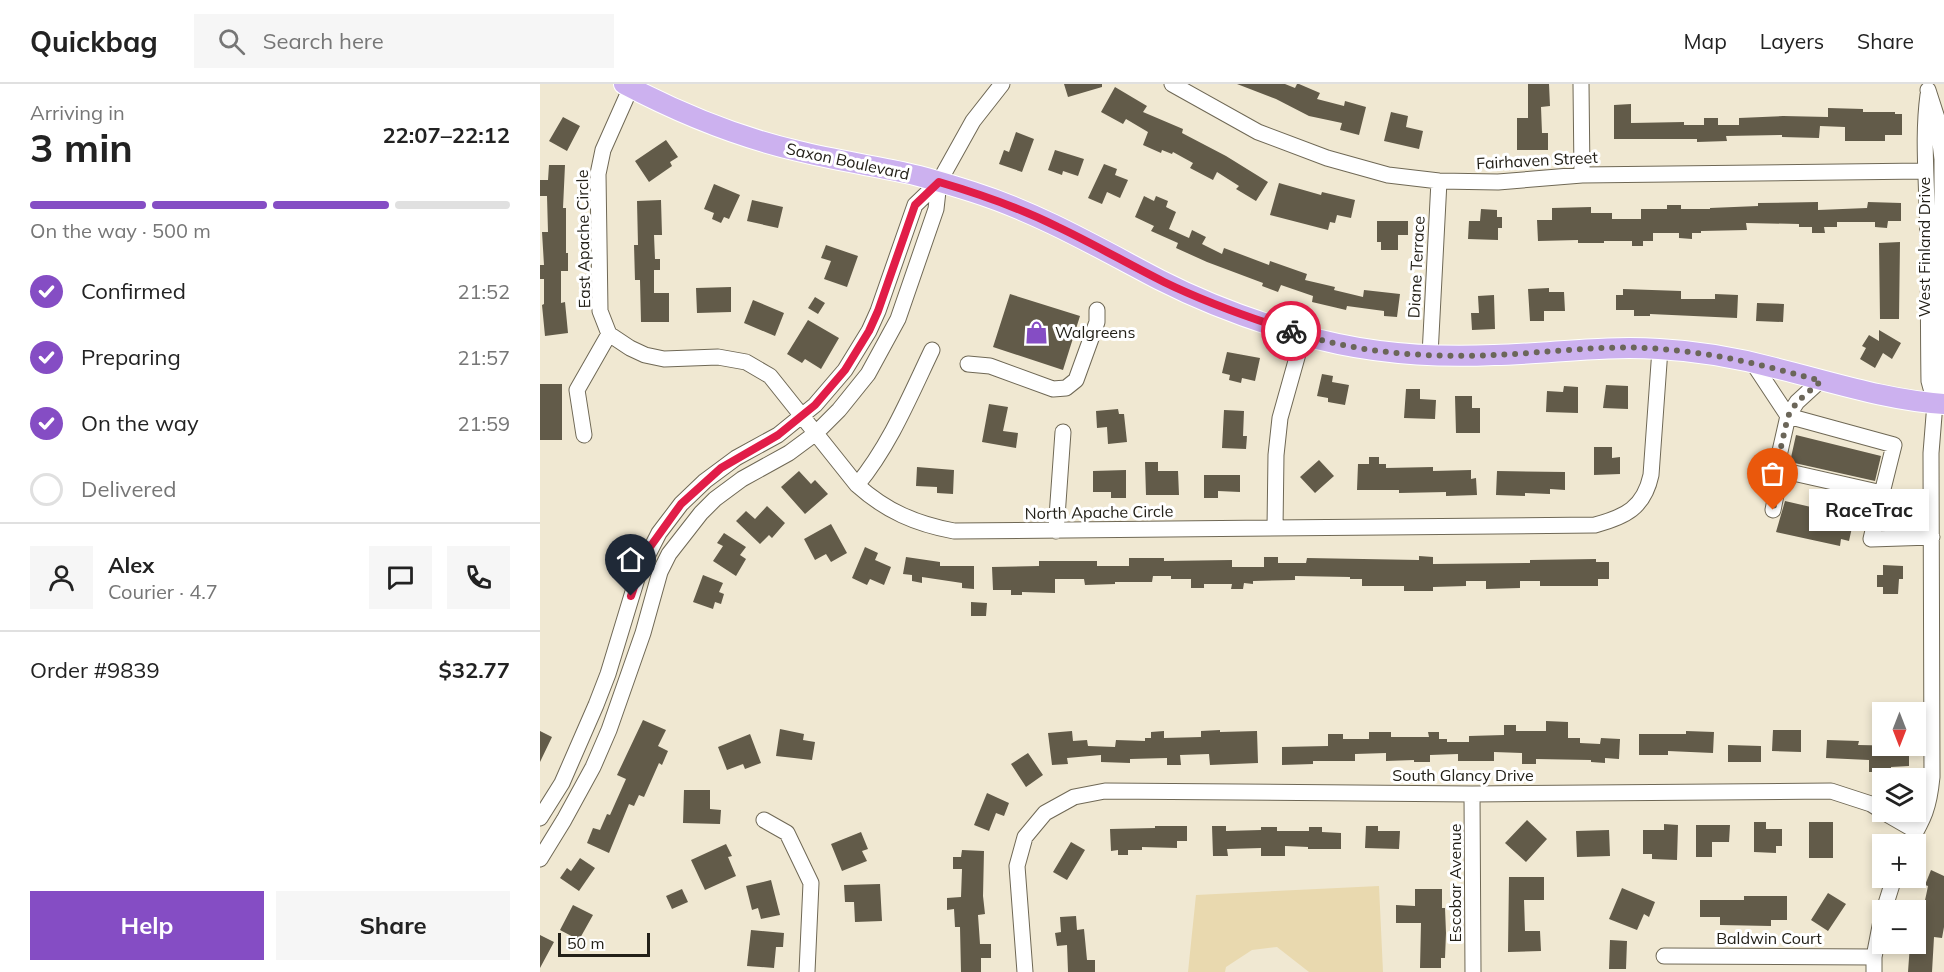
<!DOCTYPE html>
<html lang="en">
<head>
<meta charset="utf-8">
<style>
	body { margin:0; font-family:Mulish,sans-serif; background:#f6f6f6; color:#222; height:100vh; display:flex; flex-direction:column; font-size:22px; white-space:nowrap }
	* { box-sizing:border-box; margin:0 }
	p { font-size:20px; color:#767676 }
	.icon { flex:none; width:33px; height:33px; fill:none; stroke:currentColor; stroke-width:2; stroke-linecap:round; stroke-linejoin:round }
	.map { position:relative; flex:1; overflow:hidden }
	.details { display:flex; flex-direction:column; background:#fff; width:540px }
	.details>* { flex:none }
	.needle { width:39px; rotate:180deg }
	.tools { position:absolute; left:1332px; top:618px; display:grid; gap:12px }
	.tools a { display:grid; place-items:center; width:54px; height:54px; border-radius:0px; background:#fff; box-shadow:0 3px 9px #0003; font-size:30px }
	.scale { position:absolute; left:18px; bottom:15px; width:92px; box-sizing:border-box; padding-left:6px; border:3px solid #232018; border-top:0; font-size:16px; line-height:21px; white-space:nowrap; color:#232018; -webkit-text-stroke:4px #fff; paint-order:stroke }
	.pin { position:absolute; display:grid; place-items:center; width:51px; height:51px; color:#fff; margin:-62px -26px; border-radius:50% 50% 50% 0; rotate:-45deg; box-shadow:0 0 6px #0007 }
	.pin .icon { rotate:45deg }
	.courier { position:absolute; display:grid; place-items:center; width:60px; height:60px; margin:-30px; border:4px solid #e11d48; border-radius:50%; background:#fff; color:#222; box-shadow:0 2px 8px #0007 }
	.bubble { position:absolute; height:42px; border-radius:0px; background:#fff; box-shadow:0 3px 9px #0003; font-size:20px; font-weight:700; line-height:42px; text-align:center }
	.summary em { font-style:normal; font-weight:700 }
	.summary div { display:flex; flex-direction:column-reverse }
	.summary { display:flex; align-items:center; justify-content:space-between; height:102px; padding:0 30px }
	h1 { font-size:39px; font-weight:700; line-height:45px }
	.bar { display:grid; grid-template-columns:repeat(4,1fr); gap:9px 6px; align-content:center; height:72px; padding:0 30px }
	.bar i { height:8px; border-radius:4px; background:#e0e0e0 }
	.bar .current { background:#854dc4 }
	.bar p { grid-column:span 4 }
	.line { display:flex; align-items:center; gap:15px; padding:0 30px; border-top:2px solid #e0e0e0 }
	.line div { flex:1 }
	.round { display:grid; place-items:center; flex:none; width:63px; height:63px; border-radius:0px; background:#f6f6f6 }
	ol { padding:0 30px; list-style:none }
	li { display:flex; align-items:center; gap:18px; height:66px }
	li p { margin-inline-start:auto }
	li .icon { padding:6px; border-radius:50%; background:#854dc4; color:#fff; stroke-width:4 }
	li:last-child { color:#767676 }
	li i { width:33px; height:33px; border:3px solid #e0e0e0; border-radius:50% }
	.action { display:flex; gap:12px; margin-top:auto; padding:12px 30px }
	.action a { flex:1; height:69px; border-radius:0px; background:#854dc4; color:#fff; font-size:24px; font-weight:700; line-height:69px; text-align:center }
	.action a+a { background:#f6f6f6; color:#222 }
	header { display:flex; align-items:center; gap:36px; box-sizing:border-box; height:84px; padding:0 30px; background:#fff; border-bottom:2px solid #e0e0e0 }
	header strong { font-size:28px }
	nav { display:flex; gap:33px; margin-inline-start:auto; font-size:21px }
	.search { width:420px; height:54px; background:#f6f6f6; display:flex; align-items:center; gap:15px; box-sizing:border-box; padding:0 21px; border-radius:0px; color:#767676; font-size:22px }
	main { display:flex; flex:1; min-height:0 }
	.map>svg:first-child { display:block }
	.green { fill:#e9d9af }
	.building { fill:#625b49 }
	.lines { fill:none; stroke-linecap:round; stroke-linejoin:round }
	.minor-casing { stroke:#6f6855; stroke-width:17 }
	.major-casing { stroke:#fff; stroke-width:22 }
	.minor { stroke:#fff; stroke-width:15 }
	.major { stroke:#ccb1ef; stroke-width:20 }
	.done { stroke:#6b6659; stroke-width:6; stroke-dasharray:0 10.8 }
	.route { stroke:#e11d48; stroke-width:8 }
	.labels { text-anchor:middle; stroke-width:6; stroke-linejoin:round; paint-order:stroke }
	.street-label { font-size:16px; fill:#232018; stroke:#fff }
	.poi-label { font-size:16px; fill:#232018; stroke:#fff; text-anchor:start }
</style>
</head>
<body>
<header>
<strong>Quickbag</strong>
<div class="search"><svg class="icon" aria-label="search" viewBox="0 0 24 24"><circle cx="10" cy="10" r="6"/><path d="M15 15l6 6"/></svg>Search here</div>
<nav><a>Map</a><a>Layers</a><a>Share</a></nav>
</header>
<main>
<section class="details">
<div class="summary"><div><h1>3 min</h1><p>Arriving in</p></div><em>22:07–22:12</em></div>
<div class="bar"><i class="current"></i><i class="current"></i><i class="current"></i><i></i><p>On the way · 500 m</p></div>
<ol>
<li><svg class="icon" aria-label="check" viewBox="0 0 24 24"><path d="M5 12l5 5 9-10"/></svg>Confirmed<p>21:52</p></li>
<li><svg class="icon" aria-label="check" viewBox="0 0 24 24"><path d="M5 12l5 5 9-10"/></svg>Preparing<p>21:57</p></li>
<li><svg class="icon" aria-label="check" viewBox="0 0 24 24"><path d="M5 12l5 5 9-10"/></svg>On the way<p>21:59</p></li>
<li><i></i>Delivered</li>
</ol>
<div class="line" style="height:108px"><a class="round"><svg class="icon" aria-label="person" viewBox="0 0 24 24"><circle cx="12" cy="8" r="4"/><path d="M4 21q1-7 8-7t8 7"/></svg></a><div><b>Alex</b><p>Courier · 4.7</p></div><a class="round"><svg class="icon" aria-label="chat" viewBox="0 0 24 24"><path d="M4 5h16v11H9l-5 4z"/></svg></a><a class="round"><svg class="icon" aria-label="phone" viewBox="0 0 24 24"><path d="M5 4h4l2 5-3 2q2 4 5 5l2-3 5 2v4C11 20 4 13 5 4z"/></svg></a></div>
<div class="line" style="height:78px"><div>Order #9839</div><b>$32.77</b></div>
<div class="action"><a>Help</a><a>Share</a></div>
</section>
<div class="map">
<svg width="1404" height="888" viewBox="0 0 1404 888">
	<rect width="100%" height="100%" fill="#f0e8d2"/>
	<!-- green -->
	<path class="green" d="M839 802 843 888H769L737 863 712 866 686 883 685 888H648L656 811Z"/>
	<!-- building -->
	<path class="building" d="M524 0H562V3L528 13Z
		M697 0H745L755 4 757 0H759L780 9 777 15 804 22 805 17 826 23 819 51 800 46 802 39 769 32 736 15Z
		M988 0H1009L1010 22 1001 23 1002 49H1008V66H977V34H988Z
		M575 3 607 22 603 28 643 45 642 49 686 72 728 98 716 117 696 105 699 102 677 88 673 96 650 84 653 79 633 68 632 70 622 66 621 69 603 61 608 48 586 35 583 40 561 28Z
		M1091 20V39L1144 38V41H1164V34H1178V41H1199V34L1243 32 1288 33V24L1323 25V28H1355V30H1362V51H1345V57H1305V43L1280 42 1279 54 1242 53V51L1186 52 1187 57 1157 58V55H1074V21Z
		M851 28 868 32 866 43 883 47 879 65 844 57Z
		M23 33 40 42 27 67 9 57Z
		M476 48 494 55 482 88 459 80 464 66 469 68Z
		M126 56 138 73 130 78 132 82 109 98 95 77Z
		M515 66 544 75 538 92 523 87 522 91 508 86Z
		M564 80 577 85 575 91 588 96 580 114 567 108 562 120 548 114Z
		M9 81H25L23 124H26V169H28V187H21V219L25 218 28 249 5 252 2 221 4 220V195H0V181H4L2 148H8L7 112H0V96H8Z
		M739 99 781 111 782 108 815 116 811 134 797 131 795 139 790 138 788 146 730 131Z
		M174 100 200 111 189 135 184 133 181 139 172 135 174 129 164 125Z
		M604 112 614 117 616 112 628 117 626 123 636 128 629 145 649 154 652 146 666 153 662 160 682 170 684 164 729 181 730 177 767 190 765 196 795 203 794 206 823 213 824 206 860 210 857 233 844 232V227L807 222 806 226 772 218 773 212 741 201 738 208 722 202 723 199 667 178 636 164 638 159 611 147 614 142 595 133Z
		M121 116 122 151H114L115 175H120V186H114V209H129V238H101L100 196H95L94 161H98L97 117Z
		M212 116 243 123 238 144 207 137Z
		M1278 118V126L1327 124 1328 118 1361 119V137H1348L1347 144 1335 143V138H1297V143H1284L1285 149H1272V143H1259V140L1206 139 1207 146 1161 147V149H1152V155L1139 154V149H1113V157H1103V162H1092V157H1064V159H1038V156L998 157 997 136H1012V124L1051 123V129H1072V135H1101V125H1127V121H1141V125H1170V124L1218 122V119Z
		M941 125 957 126V133H962V144H958V156L928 155 929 137H940Z
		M837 137H868V151H858V166H841V158H837Z
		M1360 158 1359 235H1340L1339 159Z
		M286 161 318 172 307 203 284 195 291 177 281 174Z
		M191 203V228L157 229 156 204Z
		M1009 204V208H1024L1025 227H1004V237H990L988 205Z
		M1083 205 1141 207V215H1175V210L1198 211 1197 234 1110 230V232H1094V226H1076V211H1083Z
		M470 210 540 232 523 286 453 263Z
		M954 211 955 245 932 246 931 229H939L938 212Z
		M275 213 285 219 278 230 268 224Z
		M213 216 244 229 235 252 204 239Z
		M1217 219 1244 220 1243 238 1216 237Z
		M268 236 299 254 281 285 265 275 262 279 247 270Z
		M1339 246 1361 259 1352 275 1343 269 1335 284 1320 275 1326 264 1322 262 1329 251 1339 257Z
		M687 268 720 274 715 297 702 294 701 299 689 296 690 291 682 289Z
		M782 290 793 292 792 298 809 301 805 321 788 318V314L777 312Z
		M0 300H22V356H0Z
		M1066 301 1088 302V325L1063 324Z
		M1024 302 1038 303V329L1006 328 1007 307 1023 308Z
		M866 305H880V315L896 316 895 335 864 334Z
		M915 312H932V324H940V349H916Z
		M449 320 468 323 463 347 478 349 476 364 442 358Z
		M578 325 579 330H584L587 358 568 360 567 343 557 344 556 327Z
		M684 326 704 327 703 352H707L706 365 682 364Z
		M1256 351 1341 372 1335 397 1250 378Z
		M1054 363H1072V374L1080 373V390L1054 391Z
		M829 373H839V380H846V384L893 383V387L931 386V395L936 394 937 411 906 412V408L859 409V406H817L818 380H829Z
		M779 376 794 392 775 409 760 393Z
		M605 378H618V387H638L639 411H606Z
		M377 383 414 386 413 410 397 409V403L376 402Z
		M586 386V414H571V408H553V387Z
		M259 387 271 400 275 396 288 410 265 430 241 403Z
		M957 387 1025 388V406L1010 405V410L985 409V412L956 411Z
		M664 391H700V408L678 407V414H664Z
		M1273 416 1290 420 1288 428 1305 433 1304 437 1313 439 1309 457 1301 455 1300 462 1236 448 1245 417 1271 423Z
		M227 422 245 439 232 454 229 451 220 460 196 437 206 427 215 435Z
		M291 440 307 469 291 478 286 470 275 476 264 455Z
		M184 449 206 463 200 471 206 475 196 492 173 477 183 462 177 459Z
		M325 463 338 469 335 476 351 483 344 501 330 495 327 501 312 494Z
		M879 472 893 473V480L990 479V476L1056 475V478H1069V495H1058V502H1000V497H980V504L946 505V497H926V502L893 503V507H864V502H822V495H810V493L755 492V496L713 497V500L704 499 703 505H691L692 500H664V504H651V495H631V492H613L612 498H575V500L545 501 544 495H515V509L482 508V511H471V506H453L452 483 499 482V477H557V482H589V474H624V477L692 476V483H724V473H738V479H766L767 474 879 476Z
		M366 473 400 478V482H434V505L422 504V499L382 493V499L372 497V491L363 490Z
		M1343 481 1363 482V495H1359L1358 510H1343V503H1337V491H1343Z
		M163 491 183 499 179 508 184 510 181 520 175 518 173 525 153 518Z
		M431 518 447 519 446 532H431Z
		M103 636 126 646 118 662 128 667 122 681 119 679 104 713 99 711 94 722 89 720 69 769 47 759 53 744 60 746 67 730 70 731 86 695 77 691Z
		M1006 637 1028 638V654H1040V659L1060 660 1061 654 1080 655 1079 675 1065 674V679L1051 678V676L996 675V680H982V669L954 668V677H918V670L890 671V678H874V676L846 677V669L815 670V677H773V680L742 681V663L788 662V650H803V655H829V648H851V653H889L888 648H899V655H907V658H929V652L964 651V641H976V647H1006Z
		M240 645 264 650 263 656 275 658 272 676 236 672Z
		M680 646V648L717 647 718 679 670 681 669 670 640 671 641 681H627V674L590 675V679L561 678V671L527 674 528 680 512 681 508 649 532 647 533 657 547 656 548 662 575 663 576 656 605 657V654H611V648L624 647V654L661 653V647Z
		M1233 646H1261V668L1232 667Z
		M0 647 12 653 0 678Z
		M1146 647 1174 648 1173 669 1128 667V671H1099V650H1146Z
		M210 650 221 679 205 685 203 680 187 686 178 663Z
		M1287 656 1319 657 1318 661 1369 662V682L1351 683V688H1329V676L1286 674Z
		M1188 661 1221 662V678H1188Z
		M488 669 503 691 486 703 471 680Z
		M144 706H170V725L181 726 180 740 143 739Z
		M447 709 469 719 464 732 456 729 449 747 434 741Z
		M987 736 1007 755 986 778 965 759Z
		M1214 738H1226V745H1242V762H1236V769L1214 768Z
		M1269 738H1293V774H1269Z
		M1124 740 1138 741 1137 776 1112 775V770H1103V746H1124Z
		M1156 741H1190L1189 758H1172V773H1156Z
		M615 742H647V757H637V764L602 763V766H588V771H578V766L571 767 570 745 615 744Z
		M672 742H686V747L721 746V743H737V747H769V743H782V748L801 749V765H768V763L745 762V772H721V764L687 765 688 772H673Z
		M826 742H838V747H860L859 765 825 764Z
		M1069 746 1070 772 1037 773 1036 747Z
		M321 748 328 765 322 767 327 777 302 787 291 760Z
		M531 758 545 766 527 796 513 788Z
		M186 760 192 772 188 773 196 792 165 806 151 776Z
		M422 766 444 767 443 812 445 830 438 831 440 860H451V874H441V888H421L420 843H415L414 825 407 826V814L421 813 422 785H413V773H421Z
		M40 774 55 784 39 807 20 794 27 784 31 787Z
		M1391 786 1404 792V843L1402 854 1394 853 1392 888H1368L1370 860H1376L1388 802 1385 801Z
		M969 793H1004V816H984L985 847H1000L1001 867 968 868Z
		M231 796 240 831 221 835 218 824 212 826 206 802Z
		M340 800 342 837 315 838 314 818H305L304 801Z
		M1082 804 1115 818 1109 833 1104 830 1097 846 1069 835Z
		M142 805 148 818 132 825 126 812Z
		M875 805H902V824H905L906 849 905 874H901V884H880L881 839H856V821L875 822Z
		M1288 809 1306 820 1288 847 1271 836Z
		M1204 812H1247V836H1231V842L1180 841V833H1160V816H1204Z
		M33 821 53 831 39 856 20 846Z
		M536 832 537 846 544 845 547 876H555V888H528L527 861 517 862 515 849 521 848 520 833Z
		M211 846 244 849 243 863H236L234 884 207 882Z
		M0 851 14 858 0 884Z
		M1070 856 1087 857 1086 885H1069Z"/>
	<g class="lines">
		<defs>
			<path id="minor" d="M632 0 718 48 787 74 848 91 899 97 958 98 1042 91 1384 87
				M1041 0 1042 91
				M91 3 63 66 58 90 60 227 69 250 90 264 105 271 124 275 178 273 206 278 230 292 317 401C346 427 376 440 414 447L1055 441C1085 433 1104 424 1111 391L1120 265
				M1388 11C1383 48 1386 85 1387 122 1389 180 1388 239 1389 297L1395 319
				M890 271 899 97
				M1213 279 1248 332 1257 318 1281 296
				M428 280 450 282 513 305 526 304 536 296 557 238V226
				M44 351 37 306 69 250
				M317 401C350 361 370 312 392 266
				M1342 409 1354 361 1248 332 1236 385 1342 409 1331 455 1392 453
				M1233 426 1241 386
				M735 444 736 371 740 334 763 252
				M516 447 523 348
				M932 710 933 888
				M1343 728 1376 747
				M0 734 22 699 56 621 68 590 99 488 119 449 141 420 165 397 196 374 238 351 275 321 305 286 329 247 338 227 375 121 399 98 433 37 462 0
				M224 736 247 749 271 799 267 888
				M1369 760C1384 734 1389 724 1392 693L1391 369 1395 319 1402 298V75L1397 34 1388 6
				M0 775 24 736 53 683 69 646 103 549 120 488 129 470 161 429 175 415 202 395 249 369 276 349 299 326 328 290 358 235 396 125 399 98
				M1344 826 1354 794
				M1124 872 1334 873
				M485 888 477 782 485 753 505 729 534 713 565 707 932 710 1291 707 1331 720 1342 727
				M1334 888V873L1342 832"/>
			<path id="major" d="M84 0C139 29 197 53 258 67 294 76 330 81 366 89 389 94 411 101 433 108 499 129 559 164 620 196 665 219 714 237 762 251 824 269 890 274 954 271 1009 270 1064 261 1119 265 1158 267 1198 274 1235 284 1292 298 1346 316 1404 320"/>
		</defs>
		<!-- minor casing -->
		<use href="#minor" class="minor-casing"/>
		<!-- major casing -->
		<use href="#major" class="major-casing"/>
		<!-- minor -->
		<use href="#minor" class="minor"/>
		<!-- major -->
		<use href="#major" class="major"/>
	</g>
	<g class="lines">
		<!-- done -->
		<path class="done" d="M751 247C815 269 886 274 953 271 1008 269 1065 260 1121 265 1175 269 1228 282 1281 297L1257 318 1248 332 1236 385 1241 386 1233 426"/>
		<!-- route -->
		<path class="route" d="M91 512 99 488 110 463 141 420 181 384 238 351 275 321 305 286 329 247 338 227 375 121 399 98C440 110 480 124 518 143 554 160 588 180 624 198 665 218 707 233 751 247"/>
	</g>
	<!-- icons -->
	<defs>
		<symbol id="shop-bare" viewBox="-9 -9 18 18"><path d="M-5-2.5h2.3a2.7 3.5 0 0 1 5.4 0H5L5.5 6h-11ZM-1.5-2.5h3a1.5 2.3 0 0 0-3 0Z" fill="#854dc4" stroke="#fff" stroke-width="2.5" paint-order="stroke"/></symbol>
	</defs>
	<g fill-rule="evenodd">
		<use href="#shop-bare" x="480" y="232" width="33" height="33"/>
	</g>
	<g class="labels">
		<!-- street labels -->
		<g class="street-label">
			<text transform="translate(997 76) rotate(-3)" y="6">Fairhaven Street</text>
			<text transform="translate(308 77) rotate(12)" y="6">Saxon Boulevard</text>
			<text transform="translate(43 155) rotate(-91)" y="6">East Apache Circle</text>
			<text transform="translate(1384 163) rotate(-90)" y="6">West Finland Drive</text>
			<text transform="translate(876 183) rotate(-87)" y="6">Diane Terrace</text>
			<text transform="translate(559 428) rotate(-1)" y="6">North Apache Circle</text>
			<text x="923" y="697">South Glancy Drive</text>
			<text transform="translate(915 799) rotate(-90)" y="6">Escobar Avenue</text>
			<text x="1229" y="860">Baldwin Court</text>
		</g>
		<!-- poi labels -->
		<g class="poi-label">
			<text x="515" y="254">Walgreens</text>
		</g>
	</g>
</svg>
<div class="tools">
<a><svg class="needle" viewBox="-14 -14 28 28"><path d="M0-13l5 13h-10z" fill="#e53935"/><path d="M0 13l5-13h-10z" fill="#767676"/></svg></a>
<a><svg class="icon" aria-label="layers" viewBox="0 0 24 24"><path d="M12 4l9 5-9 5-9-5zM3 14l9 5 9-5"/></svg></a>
<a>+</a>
<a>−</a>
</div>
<div class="scale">50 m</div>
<div class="pin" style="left:1233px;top:426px;background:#ea580c"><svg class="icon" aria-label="bag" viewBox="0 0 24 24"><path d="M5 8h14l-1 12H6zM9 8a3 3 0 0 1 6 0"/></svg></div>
<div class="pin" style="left:91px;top:512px;background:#1f2937"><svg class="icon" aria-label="home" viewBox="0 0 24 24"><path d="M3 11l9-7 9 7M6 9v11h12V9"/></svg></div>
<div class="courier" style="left:751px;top:247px"><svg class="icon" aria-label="bike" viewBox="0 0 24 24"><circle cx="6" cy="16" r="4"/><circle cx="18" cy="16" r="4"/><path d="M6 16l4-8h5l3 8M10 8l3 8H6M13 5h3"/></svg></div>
<div class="bubble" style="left:1269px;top:405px;width:120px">RaceTrac</div>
</div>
</main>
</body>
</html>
